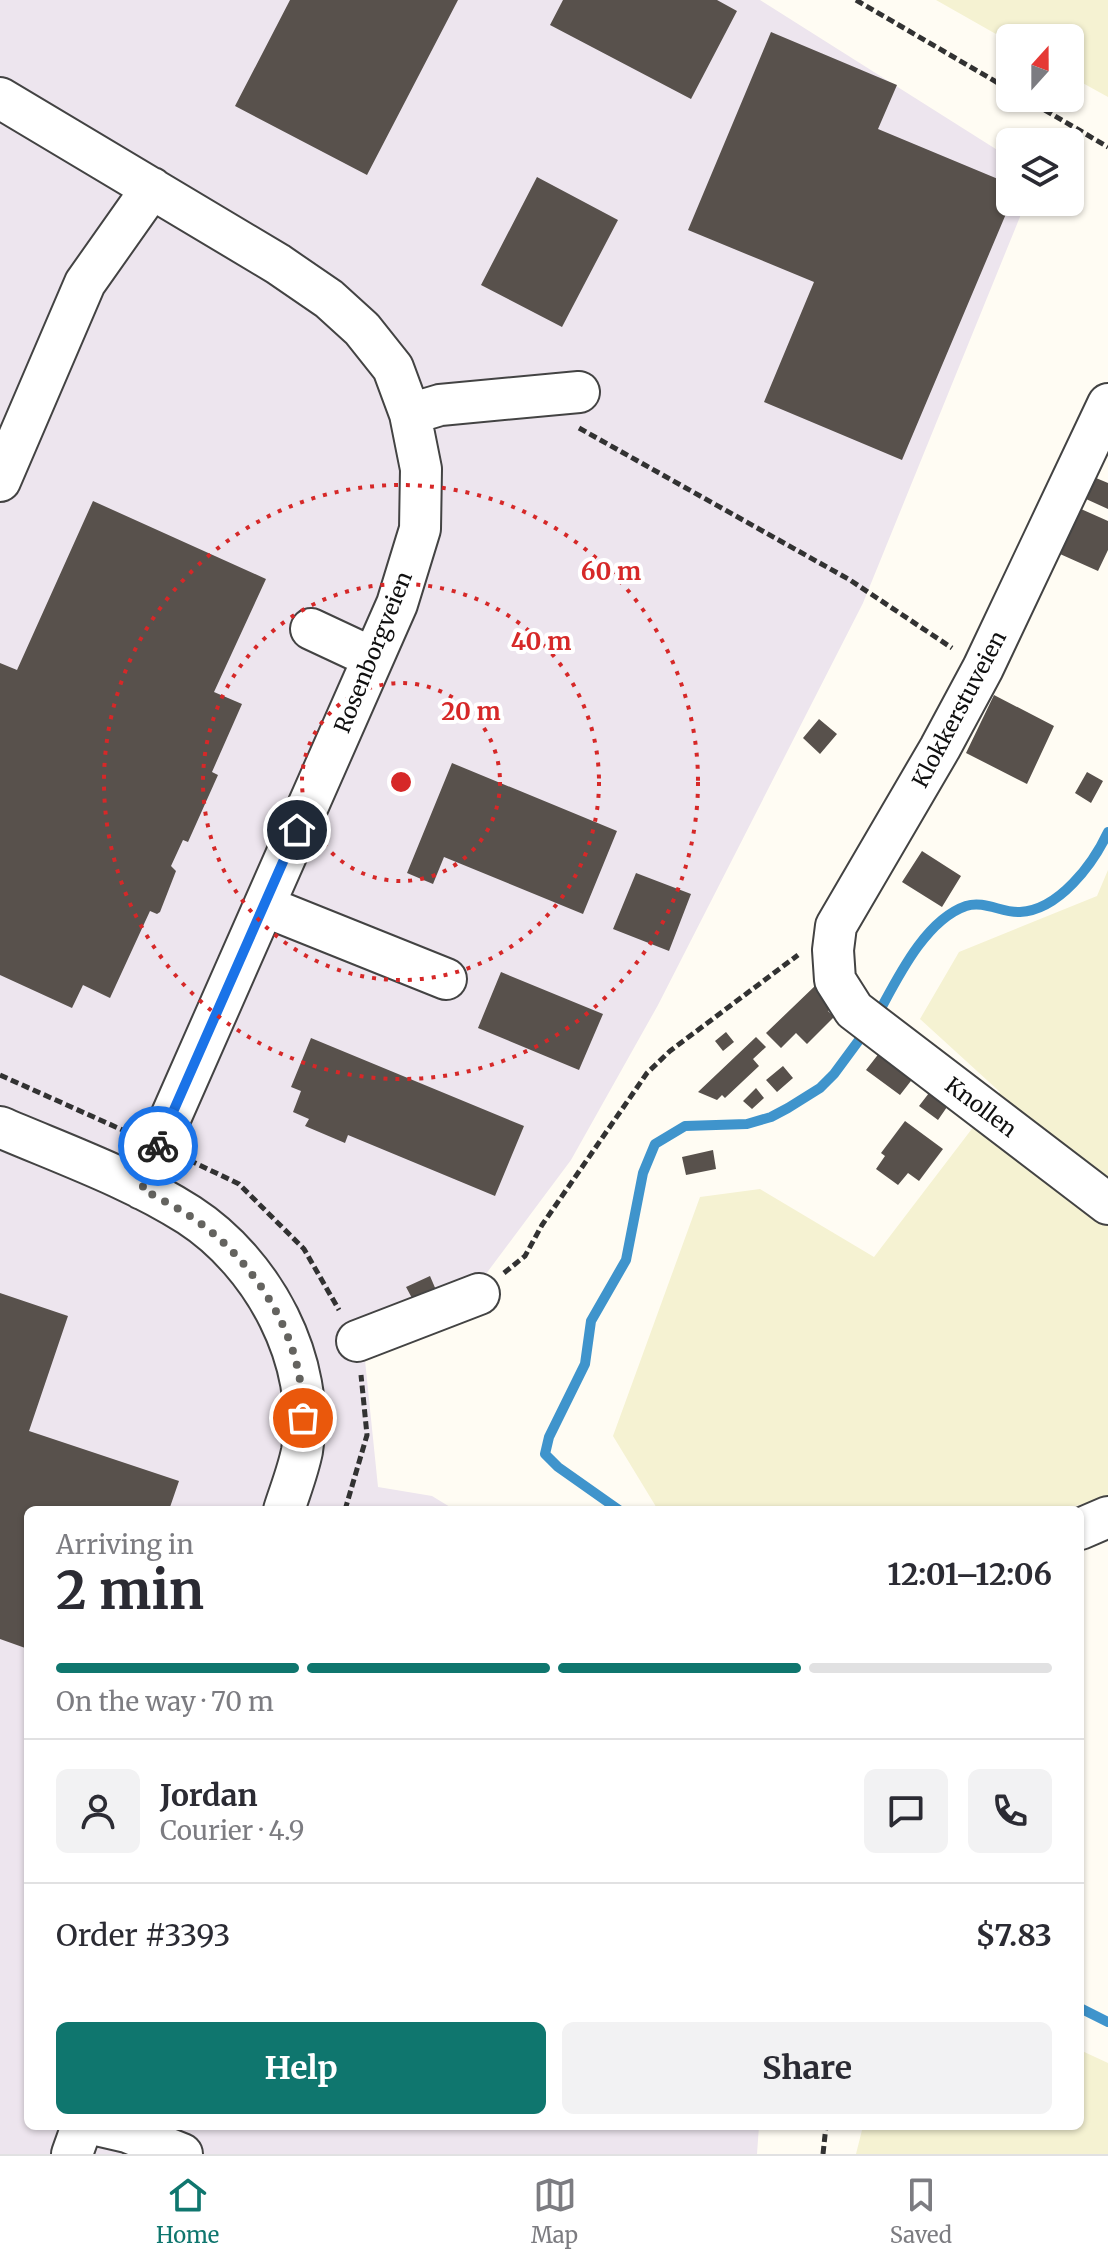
<!DOCTYPE html>
<html lang="en">
<head>
<meta charset="utf-8">
<style>
	body { margin:0; font-family:Merriweather,serif; background:#f2f2f3; color:#2b2b33; height:100vh; display:flex; flex-direction:column; font-size:30px; white-space:nowrap }
	* { box-sizing:border-box; margin:0 }
	p { font-size:26px; color:#7c7c81 }
	.icon { flex:none; width:44px; height:44px; fill:none; stroke:currentColor; stroke-width:2; stroke-linecap:round; stroke-linejoin:round }
	.map { position:relative; flex:1; overflow:hidden }
	.side { position:absolute; left:24px; top:1506px; width:1060px; height:624px; display:flex; flex-direction:column; background:#fff; border-radius:12px; box-shadow:0 2px 6px #0004 }
	.side>* { flex:none }
	.needle { width:52px; rotate:21deg }
	.buttons { position:absolute; left:996px; top:24px; display:grid; gap:16px }
	.buttons a { display:grid; place-items:center; width:88px; height:88px; border-radius:12px; background:#fff; box-shadow:0 2px 6px #0004; font-size:40px }
	.pin { position:absolute; display:grid; place-items:center; width:68px; height:68px; color:#fff; margin:-34px; border:4px solid #fff; border-radius:50%; box-shadow:0 2px 8px #0007 }
	.courier { position:absolute; display:grid; place-items:center; width:80px; height:80px; margin:-40px; border:6px solid #1a73e8; border-radius:50%; background:#fff; color:#222; box-shadow:0 2px 10px #0007 }
	.overview em { font-style:normal; font-weight:700 }
	.overview div { display:flex; flex-direction:column-reverse }
	.overview { display:flex; align-items:center; justify-content:space-between; height:136px; padding:0 32px }
	h1 { font-size:52px; font-weight:700; line-height:60px }
	.bar { display:grid; grid-template-columns:repeat(4,1fr); gap:12px 8px; align-content:center; height:96px; padding:0 32px }
	.bar i { height:10px; border-radius:6px; background:#e1e1e2 }
	.bar .selected { background:#0f766e }
	.bar p { grid-column:span 4 }
	.line { display:flex; align-items:center; gap:20px; padding:0 32px; border-top:2px solid #e1e1e2 }
	.line div { flex:1 }
	.round { display:grid; place-items:center; flex:none; width:84px; height:84px; border-radius:12px; background:#f2f2f3 }
	.cta { display:flex; gap:16px; margin-top:auto; padding:16px 32px }
	.cta a { flex:1; height:92px; border-radius:12px; background:#0f766e; color:#fff; font-size:32px; font-weight:700; line-height:92px; text-align:center }
	.cta a+a { background:#f2f2f3; color:#2b2b33 }
	.menu { display:flex; justify-content:space-around; align-items:center; height:112px; border-top:2px solid #e1e1e2; background:#fff; font-size:22px; color:#7c7c81 }
	.menu a { display:grid; justify-items:center; gap:4px }
	.menu .selected { color:#0f766e }
	.map>svg:first-child { display:block }
	.industrial { fill:#ede5ee }
	.farmland { fill:#f5f2d2 }
	.lines { fill:none; stroke-linecap:round; stroke-linejoin:round }
	.stream { stroke:#3f94cc; stroke-width:10 }
	.building { fill:#58514c }
	.minor-casing { stroke:#434343; stroke-width:44 }
	.path { stroke:#323232; stroke-width:5; stroke-dasharray:8 4; stroke-linecap:butt }
	.minor { stroke:#fff; stroke-width:40 }
	.done { stroke:#64635f; stroke-width:8; stroke-dasharray:0 14.4 }
	.route { stroke:#1a73e8; stroke-width:10 }
	.ring { fill:none; stroke:#d62828; stroke-width:4; stroke-dasharray:4 8 }
	.labels { text-anchor:middle; stroke-width:8; stroke-linejoin:round; paint-order:stroke }
	.street-label { font-size:22px; fill:#101010; stroke:#fff }
	.centre { fill:#d62828; stroke:#fff; stroke-width:4 }
	.ring-label { font-size:24px; text-anchor:middle; font-weight:bold; fill:#d62828; stroke:#fff; stroke-width:8; stroke-linejoin:round; paint-order:stroke }
</style>
</head>
<body>
<div class="map">
<svg width="1108" height="2154" viewBox="0 0 1108 2154">
	<rect width="100%" height="100%" fill="#fffcf3"/>
	<!-- industrial -->
	<path class="industrial" d="M0 0H760L1010 158V202H1026L863 603 658 1005 571 1160 480 1282 362 1331 378 1487 432 1496 455 1510H28V2126H759L757 2154H0Z"/>
	<!-- farmland -->
	<path class="farmland" d="M936 0H1108V97L1070 76V38H1010V42Z
		M1108 870V1497L1061 1510H658L613 1436 700 1197 760 1189 874 1257 1000 1092 920 1019 959 952 1097 896Z
		M1080 2050 1108 2063V2154H856L863 2126H1080Z"/>
	<g class="lines">
		<!-- stream -->
		<path class="stream" d="M878 1014C897 979 925 920 966 906 984 900 1002 913 1020 912 1059 910 1093 864 1108 832
			M619 1510 558 1467 545 1454 549 1437 585 1364 591 1321 626 1260 643 1173 655 1144 685 1126 747 1124 771 1117 788 1108 820 1088 834 1074 865 1032
			M1080 2008 1108 2022"/>
	</g>
	<!-- building -->
	<path class="building" d="M290 0H458L367 175 235 106Z
		M563 0H717L737 11 691 99 550 25Z
		M771 32 897 85 878 129 1010 184 1011 202 902 460 764 402 814 282 688 230Z
		M537 177 618 220 562 327 481 285Z
		M1096 478 1108 483V509L1086 499Z
		M93 501 266 579 214 692 242 704 212 772 218 775 188 842 183 840 171 866 176 871 160 912 157 914 150 911 110 998 83 985 72 1008 0 975V663L17 670Z
		M1081 509 1108 521V550L1098 571 1060 554Z
		M994 695 1054 726 1027 784 966 753Z
		M819 719 837 734 820 754 803 738Z
		M452 763 617 831 583 914 444 857 433 884 407 873Z
		M1087 772 1103 781 1091 803 1075 793Z
		M922 851 961 876 942 907 902 882Z
		M636 873 691 894 669 951 613 929Z
		M501 972 603 1014 579 1070 478 1028Z
		M817 984 837 1003 828 1011 834 1017 807 1044 796 1033 781 1048 766 1033Z
		M726 1032 734 1042 723 1051 715 1041Z
		M756 1037 766 1047 753 1059 759 1066 725 1098 722 1095 717 1100 698 1092Z
		M311 1038 524 1126 495 1196 348 1135 345 1143 305 1126 309 1119 293 1112 301 1091 291 1087Z
		M880 1052 914 1077 900 1095 866 1070Z
		M783 1066 793 1078 777 1092 766 1080Z
		M756 1088 764 1098 752 1109 743 1101Z
		M929 1093 947 1107 938 1120 919 1106Z
		M905 1121 943 1149 919 1181 908 1173 898 1185 876 1169 885 1156 881 1153Z
		M713 1150 716 1169 686 1175 682 1157Z
		M430 1276 436 1290 413 1300 406 1287Z
		M0 1293 68 1316 29 1431 179 1481 169 1510H28V1649L0 1639Z"/>
	<g class="lines">
		<defs>
			<path id="minor" d="M0 98 278 264 329 299 362 329 393 368 410 414 421 469 420 529 397 604 158 1146 142 1189
				M1108 404 983 668 940 748 836 926 833 950 835 980 854 1010 1108 1204
				M410 414 440 405 579 392
				M0 481 85 283 152 188
				M311 629 373 658
				M264 906 446 979
				M0 1127C63 1154 131 1178 189 1215 263 1263 317 1362 302 1451 298 1471 290 1491 284 1510
				M357 1341 479 1294
				M1080 1529 1108 1517
				M101 2126 127 2132 182 2154
				M72 2154 82 2126"/>
		</defs>
		<!-- minor casing -->
		<use href="#minor" class="minor-casing"/>
		<!-- path -->
		<path class="path" d="M856 0 1010 90
			M1024 98 1108 147
			M579 428 850 580 952 648
			M0 1075 127 1132
			M189 1160 239 1184 304 1249 339 1310
			M504 1273 525 1256 542 1225 647 1073 670 1051 798 955
			M345 1510 367 1435 361 1375
			M823 2154 826 2126"/>
		<!-- minor -->
		<use href="#minor" class="minor"/>
	</g>
	<g class="lines">
		<!-- done -->
		<path class="done" d="M158 1146 142 1189C158 1198 175 1206 190 1216 243 1251 287 1312 299 1375 302 1389 302 1404 303 1418"/>
		<!-- route -->
		<path class="route" d="M158 1146 297 830"/>
	</g>
	<!-- distance rings -->
	<g class="ring">
		<circle cx="401" cy="782" r="99"/>
		<circle cx="401" cy="782" r="198"/>
		<circle cx="401" cy="782" r="297"/>
	</g>
	<g class="labels">
		<!-- street labels -->
		<g class="street-label">
			<text transform="translate(373 652) rotate(-68)" y="8">Rosenborgveien</text>
			<text transform="translate(959 709) rotate(-62)" y="8">Klokkerstuveien</text>
			<text transform="translate(981 1107) rotate(37)" y="8">Knollen</text>
		</g>
	</g>
	<circle cx="401" cy="782" r="12" class="centre"/>
	<g class="ring-label">
		<text x="611" y="580">60 m</text>
		<text x="541" y="650">40 m</text>
		<text x="471" y="720">20 m</text>
	</g>
</svg>
<div class="buttons">
<a><svg class="needle" viewBox="-14 -14 28 28"><path d="M0-13l5 13h-10z" fill="#e53935"/><path d="M0 13l5-13h-10z" fill="#7c7c81"/></svg></a>
<a><svg class="icon" aria-label="layers" viewBox="0 0 24 24"><path d="M12 4l9 5-9 5-9-5zM3 14l9 5 9-5"/></svg></a>
</div>
<div class="pin" style="left:303px;top:1418px;background:#ea580c"><svg class="icon" aria-label="bag" viewBox="0 0 24 24"><path d="M5 8h14l-1 12H6zM9 8a3 3 0 0 1 6 0"/></svg></div>
<div class="pin" style="left:297px;top:830px;background:#1f2937"><svg class="icon" aria-label="home" viewBox="0 0 24 24"><path d="M3 11l9-7 9 7M6 9v11h12V9"/></svg></div>
<div class="courier" style="left:158px;top:1146px"><svg class="icon" aria-label="bike" viewBox="0 0 24 24"><circle cx="6" cy="16" r="4"/><circle cx="18" cy="16" r="4"/><path d="M6 16l4-8h5l3 8M10 8l3 8H6M13 5h3"/></svg></div>
<section class="side">
<div class="overview"><div><h1>2 min</h1><p>Arriving in</p></div><em>12:01–12:06</em></div>
<div class="bar"><i class="selected"></i><i class="selected"></i><i class="selected"></i><i></i><p>On the way · 70 m</p></div>
<div class="line" style="height:144px"><a class="round"><svg class="icon" aria-label="person" viewBox="0 0 24 24"><circle cx="12" cy="8" r="4"/><path d="M4 21q1-7 8-7t8 7"/></svg></a><div><b>Jordan</b><p>Courier · 4.9</p></div><a class="round"><svg class="icon" aria-label="chat" viewBox="0 0 24 24"><path d="M4 5h16v11H9l-5 4z"/></svg></a><a class="round"><svg class="icon" aria-label="phone" viewBox="0 0 24 24"><path d="M5 4h4l2 5-3 2q2 4 5 5l2-3 5 2v4C11 20 4 13 5 4z"/></svg></a></div>
<div class="line" style="height:104px"><div>Order #3393</div><b>$7.83</b></div>
<div class="cta"><a>Help</a><a>Share</a></div>
</section>
</div>
<nav class="menu">
<a class="selected"><svg class="icon" aria-label="home" viewBox="0 0 24 24"><path d="M3 11l9-7 9 7M6 9v11h12V9"/></svg>Home</a>
<a><svg class="icon" aria-label="map" viewBox="0 0 24 24"><path d="M3 6l6-2 6 2 6-2v14l-6 2-6-2-6 2zM9 4v14M15 6v14"/></svg>Map</a>
<a><svg class="icon" aria-label="saved" viewBox="0 0 24 24"><path d="M7 4h10v16l-5-4-5 4z"/></svg>Saved</a>
</nav>
</body>
</html>
